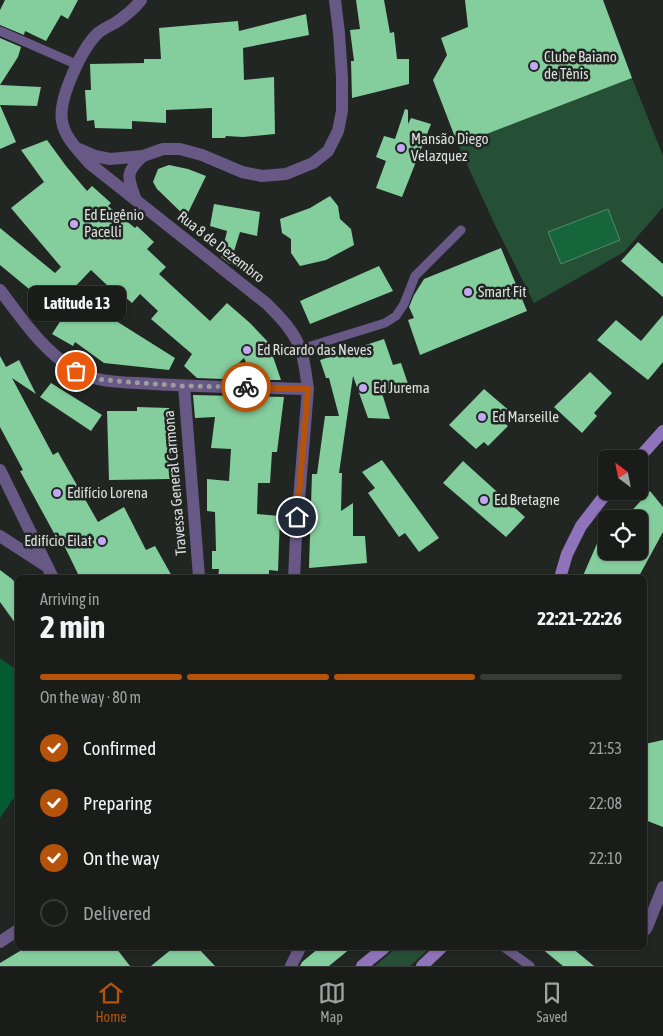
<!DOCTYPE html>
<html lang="en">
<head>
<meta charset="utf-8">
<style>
	body { margin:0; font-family:"Asap Condensed",sans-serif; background:#272927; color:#f1f3f6; height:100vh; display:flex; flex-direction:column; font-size:19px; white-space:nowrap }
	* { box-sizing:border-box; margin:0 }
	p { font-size:16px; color:#9fa1a2 }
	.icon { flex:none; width:28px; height:28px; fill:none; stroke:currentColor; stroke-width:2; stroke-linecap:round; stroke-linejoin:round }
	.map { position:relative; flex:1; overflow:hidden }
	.side { position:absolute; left:15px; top:575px; width:632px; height:375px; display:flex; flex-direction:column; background:#1a1c1a; border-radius:8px; box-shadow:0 1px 4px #0004,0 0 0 1px #383a39 }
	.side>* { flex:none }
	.needle { width:32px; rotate:328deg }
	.controls { position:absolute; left:598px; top:450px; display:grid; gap:10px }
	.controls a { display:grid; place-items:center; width:50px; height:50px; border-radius:8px; background:#1a1c1a; box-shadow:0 1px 4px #0004,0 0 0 1px #383a39; font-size:25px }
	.pin { position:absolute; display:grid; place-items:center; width:42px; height:42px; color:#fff; margin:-21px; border:2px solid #fff; border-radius:50%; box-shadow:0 1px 5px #0007 }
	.courier { position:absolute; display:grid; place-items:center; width:50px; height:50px; margin:-25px; border:4px solid #b45309; border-radius:50%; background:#fff; color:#222; box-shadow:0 1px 6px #0007 }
	.bubble { position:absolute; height:35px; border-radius:8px; background:#1a1c1a; box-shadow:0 1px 4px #0004,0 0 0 1px #383a39; font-size:16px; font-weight:700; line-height:35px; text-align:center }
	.head em { font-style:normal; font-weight:700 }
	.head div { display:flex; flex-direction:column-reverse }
	.head { display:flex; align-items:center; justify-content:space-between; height:85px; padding:0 25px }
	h1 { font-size:32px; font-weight:700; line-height:38px }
	.bar { display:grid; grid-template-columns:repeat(4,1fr); gap:8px 5px; align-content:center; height:60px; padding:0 25px }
	.bar i { height:6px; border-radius:4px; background:#383a39 }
	.bar .selected { background:#b45309 }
	.bar p { grid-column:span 4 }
	ol { padding:0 25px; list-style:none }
	li { display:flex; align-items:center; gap:15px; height:55px }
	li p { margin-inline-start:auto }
	li .icon { padding:5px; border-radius:50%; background:#b45309; color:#fff; stroke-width:4 }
	li:last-child { color:#9fa1a2 }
	li i { width:28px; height:28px; border:2px solid #383a39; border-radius:50% }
	.dock { display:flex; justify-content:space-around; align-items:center; height:70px; border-top:1px solid #383a39; background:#1a1c1a; font-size:14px; color:#9fa1a2 }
	.dock a { display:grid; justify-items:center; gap:2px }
	.dock .selected { color:#b45309 }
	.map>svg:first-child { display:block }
	.green { fill:#265036 }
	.forest { fill:#045b32 }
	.water { fill:#17663b; stroke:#528a6c }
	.building { fill:#84cd9d }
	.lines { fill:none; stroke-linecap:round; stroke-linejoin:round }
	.lane { stroke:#685885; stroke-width:9 }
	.street { stroke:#685885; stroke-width:12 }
	.secondary { stroke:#8f74bc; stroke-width:12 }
	.done { stroke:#9b9e9c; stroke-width:5; stroke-dasharray:0 9 }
	.route { stroke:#b45309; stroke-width:6 }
	.poi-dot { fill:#c2a7f2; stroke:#222623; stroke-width:2 }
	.labels { text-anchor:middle; stroke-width:5; stroke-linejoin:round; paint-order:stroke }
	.poi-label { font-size:15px; fill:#dcdfdd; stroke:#222623; text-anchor:start }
	.street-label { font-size:15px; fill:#dcdfdd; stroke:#222623 }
</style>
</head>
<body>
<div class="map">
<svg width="663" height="966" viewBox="0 0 663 966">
	<rect width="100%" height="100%" fill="#222623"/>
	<!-- green -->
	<path class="green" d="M632 78 663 156V207L624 252 534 303 495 225 458 145Z
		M396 948H430L410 966H375Z"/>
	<!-- forest -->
	<path class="forest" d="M0 658 14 668 18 679 17 793 0 818Z"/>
	<!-- water -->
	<path class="water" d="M608 209 620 240 561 264 548 232Z"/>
	<!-- building -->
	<path class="building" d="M5 0H78L68 19 61 15 46 41 25 31 24 35 0 25V10Z
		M356 0H384L390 33 394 32 397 59H409V84L352 98 351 61H354L350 30 360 29Z
		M465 0H603L632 78 458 145 433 80 447 55 441 38 468 27Z
		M306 14 309 35 243 48 244 80 274 77 275 134 243 137 226 136 225 138H212V108L166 110V123L132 121V129L95 128 94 120 87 121 85 90H91L90 64 144 63V59H161L159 28 238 21 239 31Z
		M0 38 21 47 18 57 0 85 41 87 37 106 0 105Z
		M0 105 16 142 0 149Z
		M405 109 408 110V124L411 118 431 124 402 197 376 188 386 161 376 157 384 136 395 139Z
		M47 140 66 166 87 191 92 186 111 203 108 206 135 228 137 226 154 242 147 249 166 267 159 274 210 321 227 303 250 323 268 342 281 380H254L244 358 222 379 197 378 184 366 192 354 151 319 158 311 140 294 132 303 111 285 109 287 91 270 70 292 175 358 169 370 104 363 75 342 73 346 52 334 63 317 0 265V228L55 273 61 267 11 208 44 182 21 150Z
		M169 165 188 169 206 176 186 217 157 189 153 182 158 169Z
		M330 196 338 206 340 219 351 229 354 245 326 260 300 266 291 253V239L282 233 280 219 310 208Z
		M214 204 260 212 257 236 240 232 230 264 221 257 227 231 210 226Z
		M638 242 663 264V297L621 261Z
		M501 248 527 311 420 355 408 320 414 318 409 307 414 295 424 279Z
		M379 266 393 291 310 324 300 301Z
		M663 315V362L648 380 597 340 616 320 641 341Z
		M384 339 393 365 401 363 408 384 382 393 390 419 368 418 353 376 339 473H342L341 511 353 503V536H365L367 563 309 568 312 474H317L325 416H339L329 378H326L320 360Z
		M0 356 6 367 19 360 36 394 12 378 53 455 58 452 98 522 124 507 146 550 155 546 173 578H80L58 533 55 535 20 471 23 470 0 427Z
		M590 372 612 393 594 413 597 416 582 433 554 407Z
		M51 383 102 415 91 431 40 397Z
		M484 389 511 412 503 422 508 426 488 446 484 442 476 449 449 425Z
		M193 395 284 397 277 452H272L270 483H258L257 514 280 516 278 571 269 570V578H218L219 569H212V551H216L215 512 207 511V479L229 481 231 449 211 448 215 417 195 418Z
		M137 407 169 408 172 456H170V479L109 480 107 411H137Z
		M382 460 439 538 419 552 405 533 399 537 368 493 375 488 362 472Z
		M463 461 525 517 506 537 443 483Z
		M650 491 663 507V532L638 578H582L606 523V551H639V519H624Z
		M0 570 12 579 18 586V627L0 602Z
		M663 740V827L645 820V744Z
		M25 948H116L130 966H0V963Z
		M173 948H198L215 966H151Z
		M319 948H351L329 966H300L302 962Z
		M541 948H572L594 966H563Z"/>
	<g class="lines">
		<!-- lane -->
		<path class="lane" d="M0 31 78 65
			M301 349 385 323 396 316 404 304 415 276 461 230
			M505 948 530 966"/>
		<!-- street -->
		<path class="street" d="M141 0C134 9 124 17 115 23 109 26 103 29 98 33 82 48 58 99 62 121 64 137 79 151 89 163L267 304C280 317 295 332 301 351 305 363 306 376 308 389L296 536 294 578
			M79 149 95 156 110 159 143 156 163 149H180L202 155 242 172 262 176 286 174 313 163 328 151 338 131 342 111V77L339 33 335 0
			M136 200C128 178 124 173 143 156
			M0 290C22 319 43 351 75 370 97 384 127 382 153 384 204 387 256 388 308 389
			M184 386 199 577
			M0 470 53 578
			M0 536 46 566
			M645 930 647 927 663 887
			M0 942 18 930
			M291 966 300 948"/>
		<!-- secondary -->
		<path class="secondary" d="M638 459 663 431
			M560 578 567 554 581 526 608 491
			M362 966 384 948
			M422 966 441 948"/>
	</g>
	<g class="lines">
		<!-- done -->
		<path class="done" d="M76 371 97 379 127 382 184 386 246 387"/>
		<!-- route -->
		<path class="route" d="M246 387 308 389 297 517"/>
	</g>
	<!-- markers -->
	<g class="poi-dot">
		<circle cx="534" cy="66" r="5"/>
		<circle cx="401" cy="148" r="5"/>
		<circle cx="74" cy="224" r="5"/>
		<circle cx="468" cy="292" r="5"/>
		<circle cx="247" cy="350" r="5"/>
		<circle cx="363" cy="388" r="5"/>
		<circle cx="482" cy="417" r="5"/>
		<circle cx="57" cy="493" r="5"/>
		<circle cx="484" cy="500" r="5"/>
		<circle cx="102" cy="541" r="5"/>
	</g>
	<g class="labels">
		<!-- poi labels -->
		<g class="poi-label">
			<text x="544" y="62">Clube Baiano<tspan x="544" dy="17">de Tênis</tspan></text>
			<text x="411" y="144">Mansão Diego<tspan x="411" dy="17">Velazquez</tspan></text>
			<text x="84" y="220">Ed Eugênio<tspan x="84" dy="17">Pacelli</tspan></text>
			<text x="478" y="297">Smart Fit</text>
			<text x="257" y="355">Ed Ricardo das Neves</text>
			<text x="373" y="393">Ed Jurema</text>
			<text x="492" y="422">Ed Marseille</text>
			<text x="67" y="498">Edifício Lorena</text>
			<text x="494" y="505">Ed Bretagne</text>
			<text x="92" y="546" text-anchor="end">Edifício Eilat</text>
		</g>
		<!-- street labels -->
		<g class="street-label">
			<text transform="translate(221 247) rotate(38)" y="5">Rua 8 de Dezembro</text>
			<text transform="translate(175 483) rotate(-95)" y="5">Travessa General Carmona</text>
		</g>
	</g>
</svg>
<div class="controls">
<a><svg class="needle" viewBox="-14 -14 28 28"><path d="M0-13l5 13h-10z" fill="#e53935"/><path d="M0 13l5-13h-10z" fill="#9fa1a2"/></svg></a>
<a><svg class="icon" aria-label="locate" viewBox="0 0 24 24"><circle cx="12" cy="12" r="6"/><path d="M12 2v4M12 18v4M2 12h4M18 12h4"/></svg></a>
</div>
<div class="pin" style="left:76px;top:371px;background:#ea580c"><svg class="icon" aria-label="bag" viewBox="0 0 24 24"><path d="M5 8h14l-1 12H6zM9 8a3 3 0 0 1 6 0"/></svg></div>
<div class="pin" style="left:297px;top:517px;background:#1f2937"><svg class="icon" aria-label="home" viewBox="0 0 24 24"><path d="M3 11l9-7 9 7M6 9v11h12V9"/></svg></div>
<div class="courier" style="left:246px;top:387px"><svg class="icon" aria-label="bike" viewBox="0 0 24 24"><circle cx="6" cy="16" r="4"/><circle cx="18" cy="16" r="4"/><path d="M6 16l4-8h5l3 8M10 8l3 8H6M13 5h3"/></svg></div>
<div class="bubble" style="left:28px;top:286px;width:98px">Latitude 13</div>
<section class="side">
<div class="head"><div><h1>2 min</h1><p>Arriving in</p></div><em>22:21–22:26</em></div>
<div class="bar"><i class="selected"></i><i class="selected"></i><i class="selected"></i><i></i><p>On the way · 80 m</p></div>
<ol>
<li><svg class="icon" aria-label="check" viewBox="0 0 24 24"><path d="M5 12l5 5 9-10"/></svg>Confirmed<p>21:53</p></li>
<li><svg class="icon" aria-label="check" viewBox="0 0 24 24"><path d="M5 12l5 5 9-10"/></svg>Preparing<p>22:08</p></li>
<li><svg class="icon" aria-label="check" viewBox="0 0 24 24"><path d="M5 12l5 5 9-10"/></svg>On the way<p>22:10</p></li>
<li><i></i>Delivered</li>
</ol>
</section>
</div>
<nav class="dock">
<a class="selected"><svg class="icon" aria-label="home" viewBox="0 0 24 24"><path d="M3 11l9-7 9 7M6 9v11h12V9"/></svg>Home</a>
<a><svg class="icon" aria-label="map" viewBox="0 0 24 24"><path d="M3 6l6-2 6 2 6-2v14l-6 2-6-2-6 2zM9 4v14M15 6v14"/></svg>Map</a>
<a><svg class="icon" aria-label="saved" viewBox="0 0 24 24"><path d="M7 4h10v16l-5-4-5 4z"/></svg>Saved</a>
</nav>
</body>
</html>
